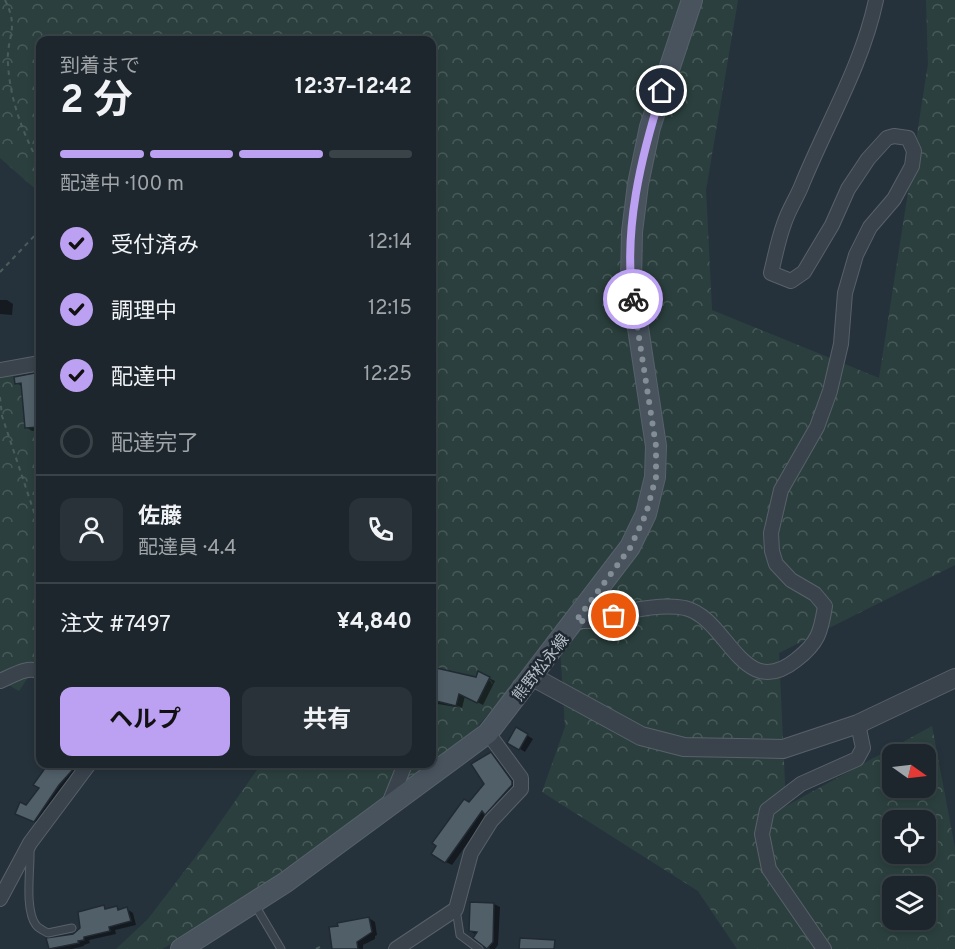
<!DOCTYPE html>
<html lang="ja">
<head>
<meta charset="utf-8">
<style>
	body { margin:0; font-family:Overpass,"Noto Sans JP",sans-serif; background:#293238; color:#f1f3f6; height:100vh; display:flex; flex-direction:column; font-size:22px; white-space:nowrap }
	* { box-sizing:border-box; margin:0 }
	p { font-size:20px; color:#a0a5a9 }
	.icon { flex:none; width:33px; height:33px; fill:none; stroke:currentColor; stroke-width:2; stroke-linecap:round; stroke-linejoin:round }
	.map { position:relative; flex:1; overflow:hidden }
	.details { position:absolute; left:36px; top:36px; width:400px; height:732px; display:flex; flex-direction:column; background:#1c262c; border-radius:12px; box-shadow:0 3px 9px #0003,0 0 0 2px #3a4348 }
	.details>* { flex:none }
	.needle { width:39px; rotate:104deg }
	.tools { position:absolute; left:882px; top:744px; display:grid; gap:12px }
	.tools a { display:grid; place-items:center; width:54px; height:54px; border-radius:12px; background:#1c262c; box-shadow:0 3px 9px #0003,0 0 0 2px #3a4348; font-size:30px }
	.pin { position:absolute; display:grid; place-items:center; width:51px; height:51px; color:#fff; margin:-26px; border:3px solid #fff; border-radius:50%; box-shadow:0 2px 6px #0007 }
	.courier { position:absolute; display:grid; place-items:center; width:60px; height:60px; margin:-30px; border:4px solid #bca0f2; border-radius:50%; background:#fff; color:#222; box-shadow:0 2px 8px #0007 }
	.overview em { font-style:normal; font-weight:700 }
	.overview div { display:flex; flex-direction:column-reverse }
	.overview { display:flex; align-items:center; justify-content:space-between; height:102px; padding:0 24px }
	h1 { font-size:39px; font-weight:700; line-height:45px }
	.bar { display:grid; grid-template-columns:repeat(4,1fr); gap:9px 6px; align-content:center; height:72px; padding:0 24px }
	.bar i { height:8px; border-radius:4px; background:#3a4348 }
	.bar .on { background:#bca0f2 }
	.bar p { grid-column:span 4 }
	.line { display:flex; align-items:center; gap:15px; padding:0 24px; border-top:2px solid #3a4348 }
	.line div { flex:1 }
	.round { display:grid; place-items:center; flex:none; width:63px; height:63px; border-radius:12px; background:#293238 }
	ol { padding:0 24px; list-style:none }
	li { display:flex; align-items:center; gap:18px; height:66px }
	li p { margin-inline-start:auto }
	li .icon { padding:6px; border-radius:50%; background:#bca0f2; color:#111; stroke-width:4 }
	li:last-child { color:#a0a5a9 }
	li i { width:33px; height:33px; border:3px solid #3a4348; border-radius:50% }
	.button { display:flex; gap:12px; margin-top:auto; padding:12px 24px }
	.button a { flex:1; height:69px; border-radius:12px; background:#bca0f2; color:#111; font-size:24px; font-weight:700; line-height:69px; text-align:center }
	.button a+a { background:#293238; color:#f1f3f6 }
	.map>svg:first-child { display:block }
	.forest { fill:url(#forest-crowns); fill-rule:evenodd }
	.shadow { fill:#0007 }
	.building { fill:#515f69; stroke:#212a33; stroke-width:1.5 }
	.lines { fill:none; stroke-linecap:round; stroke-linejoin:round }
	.service-casing { stroke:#58616a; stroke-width:9 }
	.minor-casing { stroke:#58616a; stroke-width:16 }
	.tertiary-casing { stroke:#58616a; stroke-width:20 }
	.secondary-casing { stroke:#58616a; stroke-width:22 }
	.path { stroke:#4a5d5c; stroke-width:2; stroke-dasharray:4.5 4.5; stroke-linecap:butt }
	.service { stroke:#3a434c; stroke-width:7 }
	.minor { stroke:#3a434c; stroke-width:14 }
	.tertiary { stroke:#3a434c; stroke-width:18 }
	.secondary { stroke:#48535e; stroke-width:20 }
	.done { stroke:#838d96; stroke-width:6; stroke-dasharray:0 10.8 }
	.route { stroke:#bca0f2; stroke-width:8 }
	.labels { text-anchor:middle; stroke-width:5; stroke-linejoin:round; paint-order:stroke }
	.street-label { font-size:16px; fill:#b5bec7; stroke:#1f2831 }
</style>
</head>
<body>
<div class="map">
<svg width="955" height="949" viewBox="0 0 955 949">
	<defs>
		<pattern id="forest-crowns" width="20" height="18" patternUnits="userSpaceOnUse" patternTransform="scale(1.5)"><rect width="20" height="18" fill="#2b403e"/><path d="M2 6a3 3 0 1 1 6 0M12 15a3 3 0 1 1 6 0" fill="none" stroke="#485a58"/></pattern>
	</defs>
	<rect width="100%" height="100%" fill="#26323b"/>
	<!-- forest -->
	<path class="forest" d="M0 0H738L706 190 712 310 879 378 928 64 926 0H955V565L779 653 786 806 932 726 955 848V949H737L698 891 542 792 565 727 559 630 456 752 245 901 162 949H116L148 919 203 847 261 764H432V40H40V193L0 158ZM892 754H926V788H892ZM892 820H926V854H892ZM892 886H926V920H892Z
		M40 355V659L19 691 0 680V365Z"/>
	<!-- shadow -->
	<path class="shadow" d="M0 300H7L13 304 12 315 0 314Z
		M40 373V430L32 431 26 427 23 387 17 383 16 378Z
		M432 669 477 678H489L495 681 483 705 465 696 462 708 432 703Z
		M517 729 533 739 525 752 509 742Z
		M491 754 497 757 518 786 492 817 488 814 452 865 446 862 469 804 486 784Z
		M48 764H86L41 824 22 816 41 788 35 784Z
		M494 904 500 907 498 945 495 949H490L477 935 470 931Z
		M104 907 108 910 117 908 121 910 127 909 133 913 136 925 115 930 116 934 89 940 90 943 84 945V946L72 949H50L48 939 76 934Z
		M369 918 375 922 377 935 375 936V939L363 945V949H333Z"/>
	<!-- building -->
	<path class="building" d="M40 372V427L25 428 21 383 15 384 14 377Z
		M432 667 476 677 478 671 490 677 477 703 459 694 456 706 432 700Z
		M516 727 528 734 519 750 507 743Z
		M491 752 512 781V785L485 815 482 811 445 863 431 854 436 846 432 843 464 799 469 802 484 784 471 764Z
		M48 764H78L59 785 34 822 15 814 20 802 26 805 39 788 33 785Z
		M470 902 494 903 493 942 487 949 473 938 477 932 469 931Z
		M104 905 105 909 117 906 118 910 127 907 131 921 109 927 110 931 84 937V940L78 941 79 943 49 949 46 938 73 934 80 928 78 912Z
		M369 917 372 932 357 942 358 949H332L329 927 338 926 337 923Z
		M520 938 555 940 554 949H519Z"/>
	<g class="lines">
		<defs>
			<path id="service" d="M30 849C31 868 24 909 36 925 38 928 44 931 48 933L72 928
				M255 905 281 949
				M456 909 460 935 479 949"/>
			<path id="minor" d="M0 370 40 363
				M576 621C582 621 588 621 594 621 606 619 618 614 630 611 645 608 669 605 685 608 728 618 742 703 796 660 818 643 821 632 825 606L815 594 791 580 776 564 772 551 771 533 781 490 817 427 830 391 841 344 845 293 856 255 870 227 894 199 912 166 914 151 908 138 894 136 887 138 868 159 848 189 832 225 804 272 791 281 771 273C775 257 778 240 784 224 788 211 796 199 801 187 826 125 862 66 876 0
				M0 681C12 676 28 665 40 672
				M388 806 405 764
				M0 899 30 843 89 764
				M396 949 456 909 471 853 491 821 521 789V778L488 733
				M824 949 769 869 762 834 767 810 801 784 857 759 863 748 858 724"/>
			<path id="tertiary" d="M533 677 641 736 684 747 783 749 858 724 955 678"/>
			<path id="secondary" d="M181 949 286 882 488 733 630 547 646 514 655 477 656 446 631 282 632 232 638 184 650 127 692 0"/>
		</defs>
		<!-- service casing -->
		<use href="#service" class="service-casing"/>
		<!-- minor casing -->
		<use href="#minor" class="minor-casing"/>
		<!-- tertiary casing -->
		<use href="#tertiary" class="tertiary-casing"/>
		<!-- secondary casing -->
		<use href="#secondary" class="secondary-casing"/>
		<!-- path -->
		<path class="path" d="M5 0C20 30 6 36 8 64 10 100 23 134 40 165
			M0 272 40 230
			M0 397 2 416 40 530
			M316 949 320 947"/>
		<!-- service -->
		<use href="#service" class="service"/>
		<!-- minor -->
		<use href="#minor" class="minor"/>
		<!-- tertiary -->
		<use href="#tertiary" class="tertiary"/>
		<!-- secondary -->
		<use href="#secondary" class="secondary"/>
	</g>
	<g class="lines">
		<!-- done -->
		<path class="done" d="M614 616 596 621H576L630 548 646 514 656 477V446L633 299"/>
		<!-- route -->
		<path class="route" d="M633 299C623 231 641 156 662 91"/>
	</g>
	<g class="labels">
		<!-- street labels -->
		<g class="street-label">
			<text transform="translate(540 667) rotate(-52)" y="6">熊野松永線</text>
		</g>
	</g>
</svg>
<div class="tools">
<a><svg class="needle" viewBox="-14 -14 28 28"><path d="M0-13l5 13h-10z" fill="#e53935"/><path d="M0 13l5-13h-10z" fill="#a0a5a9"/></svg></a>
<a><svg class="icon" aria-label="locate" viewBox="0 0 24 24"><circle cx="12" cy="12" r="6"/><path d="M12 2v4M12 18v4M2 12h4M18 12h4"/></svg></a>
<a><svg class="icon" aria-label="layers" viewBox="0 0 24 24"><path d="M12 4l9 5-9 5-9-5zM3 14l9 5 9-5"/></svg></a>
</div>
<div class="pin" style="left:614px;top:616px;background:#ea580c"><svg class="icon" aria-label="bag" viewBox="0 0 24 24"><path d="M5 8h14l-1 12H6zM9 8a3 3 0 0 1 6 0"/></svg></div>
<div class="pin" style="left:662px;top:91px;background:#1f2937"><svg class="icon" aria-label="home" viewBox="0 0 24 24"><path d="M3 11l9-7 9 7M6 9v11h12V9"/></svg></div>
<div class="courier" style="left:633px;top:299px"><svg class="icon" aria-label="bike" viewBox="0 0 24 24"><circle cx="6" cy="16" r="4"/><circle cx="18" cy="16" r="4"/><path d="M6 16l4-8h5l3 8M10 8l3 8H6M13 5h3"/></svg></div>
<section class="details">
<div class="overview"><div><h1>2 分</h1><p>到着まで</p></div><em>12:37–12:42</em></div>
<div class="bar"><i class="on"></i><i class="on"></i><i class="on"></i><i></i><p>配達中 · 100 m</p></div>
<ol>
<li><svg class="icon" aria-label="check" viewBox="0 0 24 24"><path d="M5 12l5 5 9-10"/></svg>受付済み<p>12:14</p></li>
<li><svg class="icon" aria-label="check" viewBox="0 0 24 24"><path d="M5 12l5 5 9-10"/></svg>調理中<p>12:15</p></li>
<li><svg class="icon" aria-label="check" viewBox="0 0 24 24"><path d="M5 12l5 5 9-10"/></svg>配達中<p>12:25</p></li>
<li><i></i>配達完了</li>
</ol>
<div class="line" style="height:108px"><a class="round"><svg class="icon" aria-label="person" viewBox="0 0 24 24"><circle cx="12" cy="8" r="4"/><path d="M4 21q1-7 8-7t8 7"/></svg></a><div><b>佐藤</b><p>配達員 · 4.4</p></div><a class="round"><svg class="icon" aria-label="phone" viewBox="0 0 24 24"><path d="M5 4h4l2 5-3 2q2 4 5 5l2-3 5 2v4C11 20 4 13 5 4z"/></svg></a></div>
<div class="line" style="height:78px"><div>注文 #7497</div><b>¥4,840</b></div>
<div class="button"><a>ヘルプ</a><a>共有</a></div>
</section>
</div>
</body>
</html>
